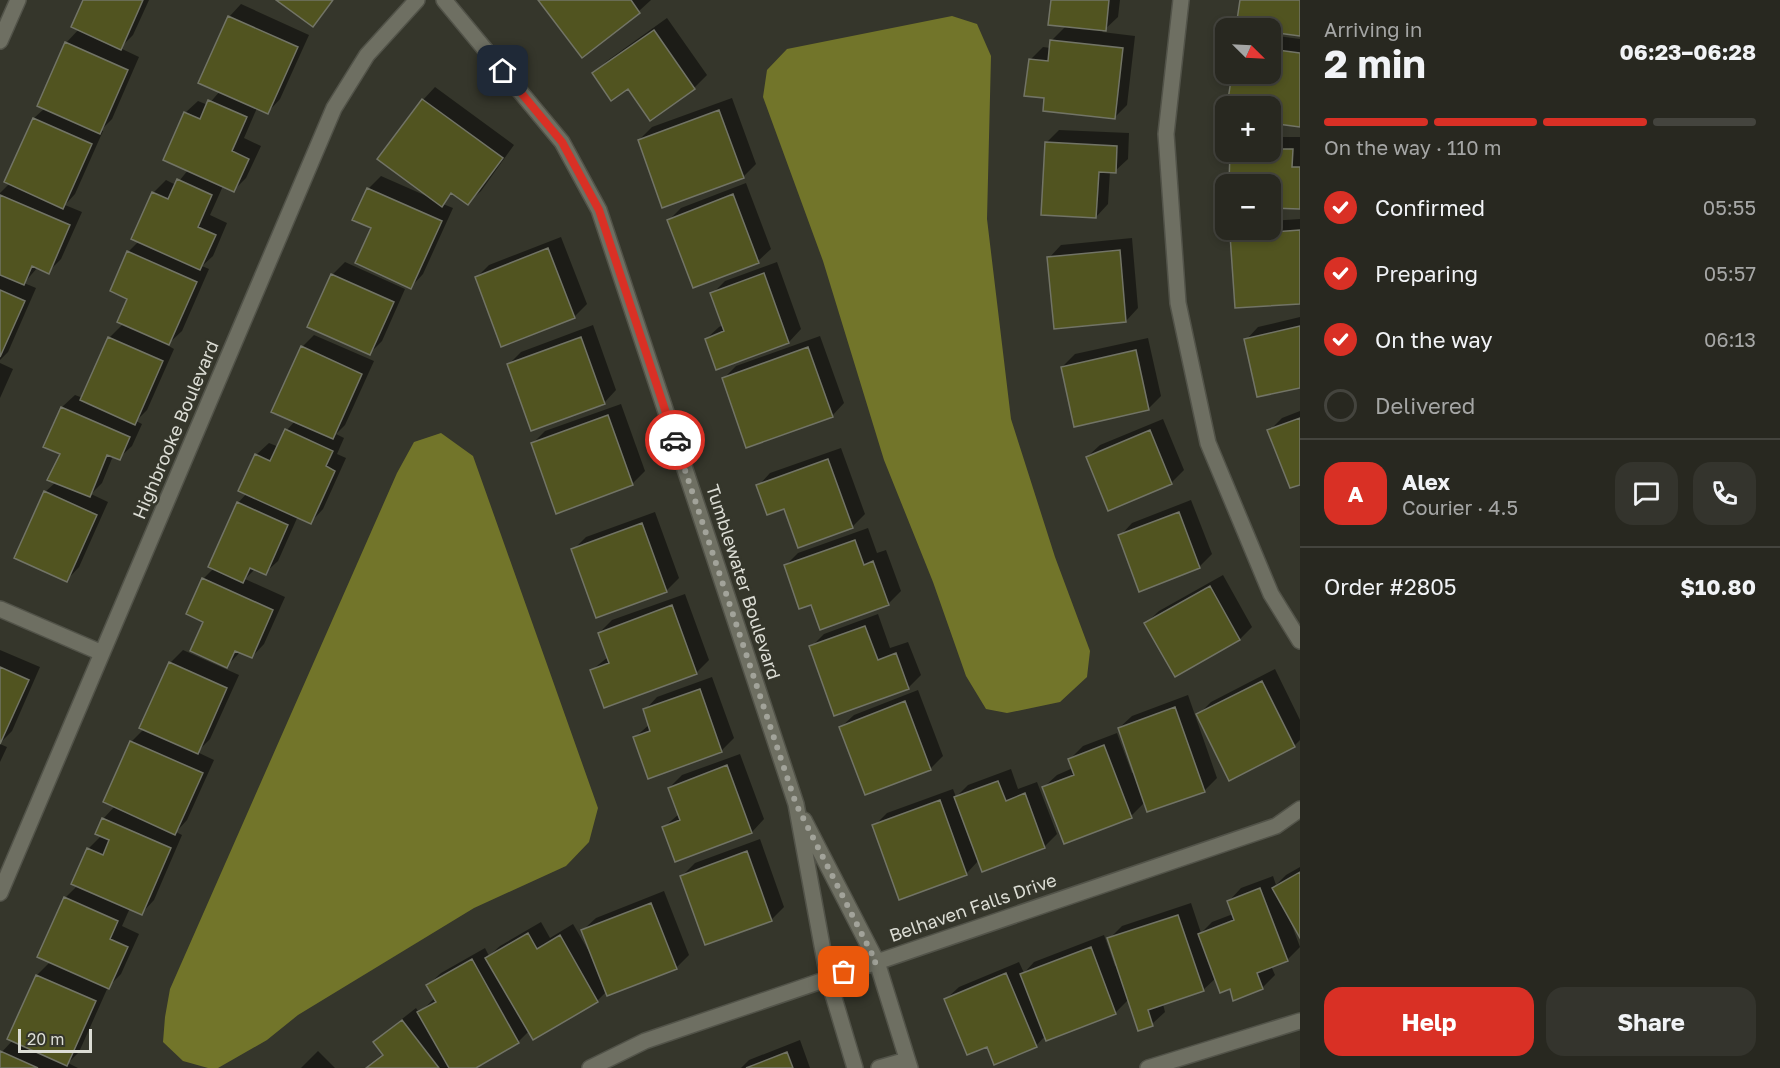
<!DOCTYPE html>
<html lang="en">
<head>
<meta charset="utf-8">
<style>
	body { margin:0; font-family:"Golos Text",sans-serif; background:#34342d; color:#f1f3f6; height:100vh; display:flex; flex-direction:column; font-size:22px; white-space:nowrap }
	* { box-sizing:border-box; margin:0 }
	p { font-size:20px; color:#a5a6a5 }
	.icon { flex:none; width:33px; height:33px; fill:none; stroke:currentColor; stroke-width:2; stroke-linecap:round; stroke-linejoin:round }
	.map { position:relative; flex:1; overflow:hidden }
	.panel { display:flex; flex-direction:column; background:#282820; width:480px }
	.panel>* { flex:none }
	.needle { width:39px; rotate:114deg }
	.fabs { position:absolute; left:1215px; top:18px; display:grid; gap:12px }
	.fabs a { display:grid; place-items:center; width:66px; height:66px; border-radius:12px; background:#282820; box-shadow:0 3px 9px #0003,0 0 0 2px #44443e; font-size:30px }
	.scale { position:absolute; left:18px; bottom:15px; width:74px; box-sizing:border-box; padding-left:6px; border:3px solid #dcddd5; border-top:0; font-size:16px; line-height:21px; white-space:nowrap; color:#dcddd5; -webkit-text-stroke:4px #35362b; paint-order:stroke }
	.pin { position:absolute; display:grid; place-items:center; width:51px; height:51px; color:#fff; margin:-26px; border-radius:12px; box-shadow:0 3px 9px #0006 }
	.courier { position:absolute; display:grid; place-items:center; width:60px; height:60px; margin:-30px; border:4px solid #d93025; border-radius:50%; background:#fff; color:#222; box-shadow:0 2px 8px #0007 }
	.summary em { font-style:normal; font-weight:700 }
	.summary div { display:flex; flex-direction:column-reverse }
	.summary { display:flex; align-items:center; justify-content:space-between; height:102px; padding:0 24px }
	h1 { font-size:39px; font-weight:700; line-height:45px }
	.bar { display:grid; grid-template-columns:repeat(4,1fr); gap:9px 6px; align-content:center; height:72px; padding:0 24px }
	.bar i { height:8px; border-radius:4px; background:#44443e }
	.bar .active { background:#d93025 }
	.bar p { grid-column:span 4 }
	.line { display:flex; align-items:center; gap:15px; padding:0 24px; border-top:2px solid #44443e }
	.line div { flex:1 }
	.round { display:grid; place-items:center; flex:none; width:63px; height:63px; border-radius:18px; background:#34342d }
	ol { padding:0 24px; list-style:none }
	li { display:flex; align-items:center; gap:18px; height:66px }
	li p { margin-inline-start:auto }
	li .icon { padding:6px; border-radius:50%; background:#d93025; color:#fff; stroke-width:4 }
	li:last-child { color:#a5a6a5 }
	li i { width:33px; height:33px; border:3px solid #44443e; border-radius:50% }
	.primary-button { display:flex; gap:12px; margin-top:auto; padding:12px 24px }
	.primary-button a { flex:1; height:69px; border-radius:18px; background:#d93025; color:#fff; font-size:24px; font-weight:700; line-height:69px; text-align:center }
	.primary-button a+a { background:#34342d; color:#f1f3f6 }
	main { display:flex; flex:1; min-height:0 }
	.map>svg:first-child { display:block }
	.water { fill:#72752a }
	.shadow { fill:#0007 }
	.building { fill:#515420; stroke:#727466; stroke-width:1.5 }
	.lines { fill:none; stroke-linecap:round; stroke-linejoin:round }
	.minor-casing { stroke:#525349; stroke-width:18 }
	.tertiary-casing { stroke:#525349; stroke-width:18 }
	.minor { stroke:#6e6f62; stroke-width:15 }
	.tertiary { stroke:#6e6f62; stroke-width:15 }
	.done { stroke:#a2a39a; stroke-width:6; stroke-dasharray:0 10.8 }
	.route { stroke:#d93025; stroke-width:8 }
	.labels { text-anchor:middle; stroke-width:5; stroke-linejoin:round; paint-order:stroke }
	.street-label { font-size:18px; fill:#dcddd5; stroke:#35362b }
</style>
</head>
<body>
<main>
<div class="map">
<svg width="1300" height="1068" viewBox="0 0 1300 1068">
	<rect width="100%" height="100%" fill="#35362b"/>
	<!-- water -->
	<path class="water" d="M952 16 977 24 991 56 987 219 1011 419 1055 557 1090 651 1087 677 1060 702 1007 713 986 709 966 676 933 582 884 460 823 261 763 97 767 70 787 49Z
		M441 433 473 456 598 808 589 842 566 866 474 908 298 1015 267 1040 218 1068H208L183 1061 163 1042 165 1017 170 989 397 473 414 442Z"/>
	<!-- shadow -->
	<path class="shadow" d="M84 0H149L133 35 120 48 139 57 112 119 101 130 103 131 75 194 65 205 82 212 61 259 48 272 38 267 24 283 36 288 8 352 0 360V193L10 183 34 118 45 108 66 43 79 29Z
		M279 0H334L312 25Z
		M540 0H651L639 11 582 56Z
		M1053 0H1120L1118 17 1102 32 1135 36 1127 105 1114 118 1046 97 1030 60 1043 47 1051 48 1052 40 1067 25Z
		M241 4 309 35 280 99 268 112 257 108 244 138 261 146 246 178 234 190 223 186 210 215 227 223 213 256 202 266 209 269 182 331 167 345 174 349 147 410 136 421 142 424 132 446 119 458 113 456 102 483 91 494 108 502 79 567 67 580 45 492 56 482 62 453 45 446 62 407 75 395 83 398 109 338 124 323 129 298 128 252 139 241 153 193 166 180 176 185 188 170 185 113 198 101 208 105 220 91 229 17Z
		M667 18 707 75 694 88 650 119 628 87 594 73 607 61Z
		M1270 35 1300 39V125L1270 121V106H1229L1234 74H1270Z
		M435 87 514 145 481 191 468 203 453 193 443 204 453 208 423 274 411 287 373 228 354 220 368 189 381 176 431 198 423 100Z
		M732 98 756 164 743 177 639 140 652 127Z
		M1059 130 1129 133 1128 159 1115 171H1110L1108 204 1096 217 1046 143Z
		M1270 137H1300V207H1270V184H1231V152H1270Z
		M746 183 771 249 758 261 669 220 681 208Z
		M1300 219V302L1237 307 1232 236 1238 230H1270V221Z
		M561 237 587 304 574 317 476 278 489 265Z
		M1132 238 1138 308 1126 321 1049 258 1061 245Z
		M345 262 405 289 382 341 370 353 332 275Z
		M777 262 801 329 789 342 717 368 706 339 719 327 723 325 712 294 725 281Z
		M1300 317V386L1258 396 1246 340 1258 327Z
		M593 325 616 390 604 403 508 365 521 352Z
		M314 335 374 361 345 425 336 434 344 438 337 454 346 458 323 509 311 522 298 516 278 561 265 573 255 569 245 579 285 597 264 644 252 657 240 652 227 666 203 579 214 568 238 503 247 493 256 455 269 443 279 447 287 430 295 421 302 347Z
		M820 336 844 403 832 416 723 379 736 366Z
		M1148 338 1161 396 1148 409 1062 367 1075 354Z
		M0 363 13 369 0 398Z
		M621 404 645 471 632 484 532 444 545 431Z
		M1300 411V483L1291 487 1269 431 1282 418Z
		M1163 419 1184 470 1171 483 1087 457 1100 445Z
		M841 448 865 514 852 527 785 507 758 486 770 473Z
		M1191 500 1212 554 1199 567 1120 536 1132 523Z
		M655 512 679 578 666 591 573 550 586 537Z
		M868 528 877 553 886 550 901 591 888 604 812 603 785 566 798 553Z
		M1223 575 1252 627 1240 639 1146 623 1159 611Z
		M685 594 709 660 696 673 592 670 608 657 599 633 612 620Z
		M878 614 890 648 908 642 921 675 908 688 811 647 824 634Z
		M0 650 40 667 12 731 0 743Z
		M183 650 239 675 210 739 197 752 214 760 187 820 176 832 182 835 154 900 142 913 130 908 122 926 139 934 121 974 108 987 79 1052 68 1063 78 1068H0V1054L13 1040 37 975 51 961 65 898 78 885 88 849 102 835 103 819 115 806 105 802 132 741 145 728 170 663Z
		M1275 669 1300 720V740L1294 746 1198 715 1211 702Z
		M712 677 734 738 721 751 634 738 650 724 645 710 657 697Z
		M918 690 943 756 930 769 841 727 854 715Z
		M1188 695 1217 778 1205 790 1148 811 1145 802 1131 816 1044 787 1057 775 1073 768 1070 759 1083 746 1117 733 1132 773 1135 772 1119 728 1132 716Z
		M0 744 7 747 0 762Z
		M740 754 764 819 752 832 676 860 664 827 679 814 669 788 682 775Z
		M1011 769 1018 789 1037 782 1057 834 1045 846 983 870 979 860 966 874 874 826 887 813 953 789 956 797 968 785Z
		M760 839 784 907 771 920 682 876 695 863Z
		M1300 867V935L1291 920H1290L1300 947 1287 960 1271 966 1275 975 1262 988 1230 987 1216 978 1203 990 1163 1004 1165 1012 1152 1024 1139 1029 1129 999 1115 1013 1047 1040 1045 1036 1036 1046 988 1045 946 999 959 987 1019 962 1024 973 1034 962 1104 935 1115 966 1118 965 1109 939 1122 926 1191 903 1201 933 1212 922 1233 914 1229 901 1241 888 1273 876 1276 885 1286 875Z
		M664 891 689 955 676 968 607 991 597 1001 533 1038 529 1031 518 1042 473 1068H365L384 1053 375 1042 388 1030 416 1008 419 1013 435 998 428 985 441 973 485 948 489 956 500 946 541 922 550 938 573 924 591 955 583 930 596 918Z
		M800 1040 810 1068H741L749 1060Z
		M318 1051 335 1068H301Z"/>
	<!-- building -->
	<path class="building" d="M83 0H143L121 50 71 27Z
		M276 0H333L313 27Z
		M538 0H631L640 13 582 58Z
		M1051 0H1109L1106 31 1048 25Z
		M1240 0H1300V36L1270 32V28L1236 27Z
		M228 16 298 47 268 114 198 83Z
		M654 30 695 89 650 121 628 89 611 101 592 73Z
		M1050 40 1123 48 1115 119 1043 111 1044 98 1024 96 1029 59 1048 61Z
		M65 42 128 70 100 134 37 106Z
		M1270 49 1300 53V127L1270 123V106H1227L1232 74H1270Z
		M422 99 503 158 468 205 451 193 442 207 377 159Z
		M208 100 247 117 232 151 249 159 234 192 163 160 184 112 200 119Z
		M719 110 744 178 662 208 638 140Z
		M33 118 92 144 63 209 4 182Z
		M1045 142 1117 146 1116 173 1099 172 1096 218 1041 215Z
		M1270 149H1293L1292 167H1300V209L1270 208V184H1229L1230 152H1270Z
		M177 179 212 195 198 227 216 235 200 270 131 239 152 192 168 199Z
		M367 188 442 221 411 289 355 263 371 228 352 220Z
		M733 194 759 263 693 288 667 220Z
		M0 195 70 225 49 274 32 266 24 285 0 275Z
		M1300 230V304L1235 308 1230 235Z
		M548 248 575 318 501 347 475 277Z
		M1120 250 1126 322 1054 329 1047 257Z
		M127 251 197 282 169 345 117 322 127 299 110 291Z
		M764 273 789 343 716 370 705 339 724 331 710 293Z
		M331 274 394 302 370 355 307 327Z
		M0 290 25 301 0 357Z
		M1300 326V388L1257 397 1244 339Z
		M108 337 163 361 135 425 80 400Z
		M581 337 605 404 531 431 507 364Z
		M301 346 362 374 333 439 271 412Z
		M808 347 833 417 746 448 722 378Z
		M1136 350 1149 410 1074 427 1061 367Z
		M61 407 130 437 120 460 107 455 90 497 47 480 60 454 43 447Z
		M608 415 633 485 556 514 531 443Z
		M1300 418V485L1290 488 1267 430Z
		M285 429 333 451 326 466 335 471 311 524 238 491 255 454 270 461Z
		M1150 430 1172 484 1108 511 1086 457Z
		M828 459 853 528 798 548 784 509 767 515 756 485Z
		M44 491 97 515 67 582 14 558Z
		M237 502 288 525 266 575 250 568 243 583 208 567Z
		M1179 512 1200 568 1139 592 1118 535Z
		M642 523 667 592 596 618 571 549Z
		M855 540 864 565 873 561 889 605 820 630 811 605 799 609 784 565Z
		M202 578 273 610 252 658 235 651 227 668 190 651 203 622 186 614Z
		M1210 586 1240 640 1175 677 1144 623Z
		M672 605 697 674 604 708 590 670 609 663 598 633Z
		M865 626 878 660 896 653 909 689 834 716 809 646Z
		M169 662 227 688 198 754 139 728Z
		M0 667 29 680 0 744Z
		M1262 681 1295 747 1229 781 1196 714Z
		M700 689 722 752 648 779 633 737 650 731 643 709Z
		M905 701 931 770 865 795 839 727Z
		M1175 707 1205 792 1147 812 1118 728Z
		M130 741 203 773 175 835 103 802Z
		M1104 745 1132 818 1064 844 1042 787 1074 775 1068 759Z
		M727 765 752 833 675 862 662 827 680 820 668 788Z
		M998 781 1006 801 1025 793 1045 848 982 872 954 797Z
		M940 800 967 875 899 900 872 825Z
		M102 818 171 848 142 915 71 884 87 848 103 855 109 840 95 834Z
		M747 851 772 921 705 945 680 876Z
		M1300 872V938L1272 888Z
		M1260 888 1288 961 1257 973 1263 989 1233 1001 1230 989 1220 993 1198 934 1234 920 1227 901Z
		M64 897 118 921 110 939 128 947 109 989 37 957Z
		M651 903 677 969 607 996 581 930Z
		M1178 915 1204 991 1148 1010 1153 1026 1138 1031 1107 938Z
		M528 933 537 949 560 935 598 1002 533 1040 485 958Z
		M1091 947 1116 1014 1046 1041 1020 974Z
		M472 959 519 1043 476 1068H449L417 1012 436 1002 426 985Z
		M1006 973 1037 1047 994 1065 987 1047 967 1055 944 999Z
		M36 975 96 1001 67 1066 7 1039Z
		M402 1020 439 1068H366L383 1055 373 1042Z
		M0 1051 38 1068H0Z
		M787 1052 793 1068H746Z"/>
	<g class="lines">
		<defs>
			<path id="minor" d="M444 0 562 142 599 210 796 804 828 978 855 1068
				M1181 0 1166 134 1178 303 1208 443 1271 594 1300 641
				M0 41 18 0
				M0 609 102 653
				M804 820 877 962 910 1068
				M0 893 334 108 367 55 417 0
				M590 1068 645 1041 1276 826 1300 809
				M879 1068 907 1060"/>
			<path id="tertiary" d="M1148 1068 1300 1021"/>
		</defs>
		<!-- minor casing -->
		<use href="#minor" class="minor-casing"/>
		<!-- tertiary casing -->
		<use href="#tertiary" class="tertiary-casing"/>
		<!-- minor -->
		<use href="#minor" class="minor"/>
		<!-- tertiary -->
		<use href="#tertiary" class="tertiary"/>
	</g>
	<g class="lines">
		<!-- done -->
		<path class="done" d="M675 440 796 804 876 962 844 972"/>
		<!-- route -->
		<path class="route" d="M503 71 562 142 599 210 675 440"/>
	</g>
	<g class="labels">
		<!-- street labels -->
		<g class="street-label">
			<text transform="translate(176 430) rotate(-67)" y="6">Highbrooke Boulevard</text>
			<text transform="translate(743 582) rotate(72)" y="6">Tumblewater Boulevard</text>
			<text transform="translate(973 908) rotate(-19)" y="6">Belhaven Falls Drive</text>
		</g>
	</g>
</svg>
<div class="fabs">
<a><svg class="needle" viewBox="-14 -14 28 28"><path d="M0-13l5 13h-10z" fill="#e53935"/><path d="M0 13l5-13h-10z" fill="#a5a6a5"/></svg></a>
<a>+</a>
<a>−</a>
</div>
<div class="scale">20 m</div>
<div class="pin" style="left:844px;top:972px;background:#ea580c"><svg class="icon" aria-label="bag" viewBox="0 0 24 24"><path d="M5 8h14l-1 12H6zM9 8a3 3 0 0 1 6 0"/></svg></div>
<div class="pin" style="left:503px;top:71px;background:#1f2937"><svg class="icon" aria-label="home" viewBox="0 0 24 24"><path d="M3 11l9-7 9 7M6 9v11h12V9"/></svg></div>
<div class="courier" style="left:675px;top:440px"><svg class="icon" aria-label="car" viewBox="0 0 24 24"><path d="M5 17H2v-5l4-1 3-4h7l3 4 3 1v5h-3M9 17h6M6 11h13"/><circle cx="7" cy="17" r="2"/><circle cx="17" cy="17" r="2"/></svg></div>
</div>
<section class="panel">
<div class="summary"><div><h1>2 min</h1><p>Arriving in</p></div><em>06:23–06:28</em></div>
<div class="bar"><i class="active"></i><i class="active"></i><i class="active"></i><i></i><p>On the way · 110 m</p></div>
<ol>
<li><svg class="icon" aria-label="check" viewBox="0 0 24 24"><path d="M5 12l5 5 9-10"/></svg>Confirmed<p>05:55</p></li>
<li><svg class="icon" aria-label="check" viewBox="0 0 24 24"><path d="M5 12l5 5 9-10"/></svg>Preparing<p>05:57</p></li>
<li><svg class="icon" aria-label="check" viewBox="0 0 24 24"><path d="M5 12l5 5 9-10"/></svg>On the way<p>06:13</p></li>
<li><i></i>Delivered</li>
</ol>
<div class="line" style="height:108px"><b class="round" style="background:#d93025;color:#fff">A</b><div><b>Alex</b><p>Courier · 4.5</p></div><a class="round"><svg class="icon" aria-label="chat" viewBox="0 0 24 24"><path d="M4 5h16v11H9l-5 4z"/></svg></a><a class="round"><svg class="icon" aria-label="phone" viewBox="0 0 24 24"><path d="M5 4h4l2 5-3 2q2 4 5 5l2-3 5 2v4C11 20 4 13 5 4z"/></svg></a></div>
<div class="line" style="height:78px"><div>Order #2805</div><b>$10.80</b></div>
<div class="primary-button"><a>Help</a><a>Share</a></div>
</section>
</main>
</body>
</html>
